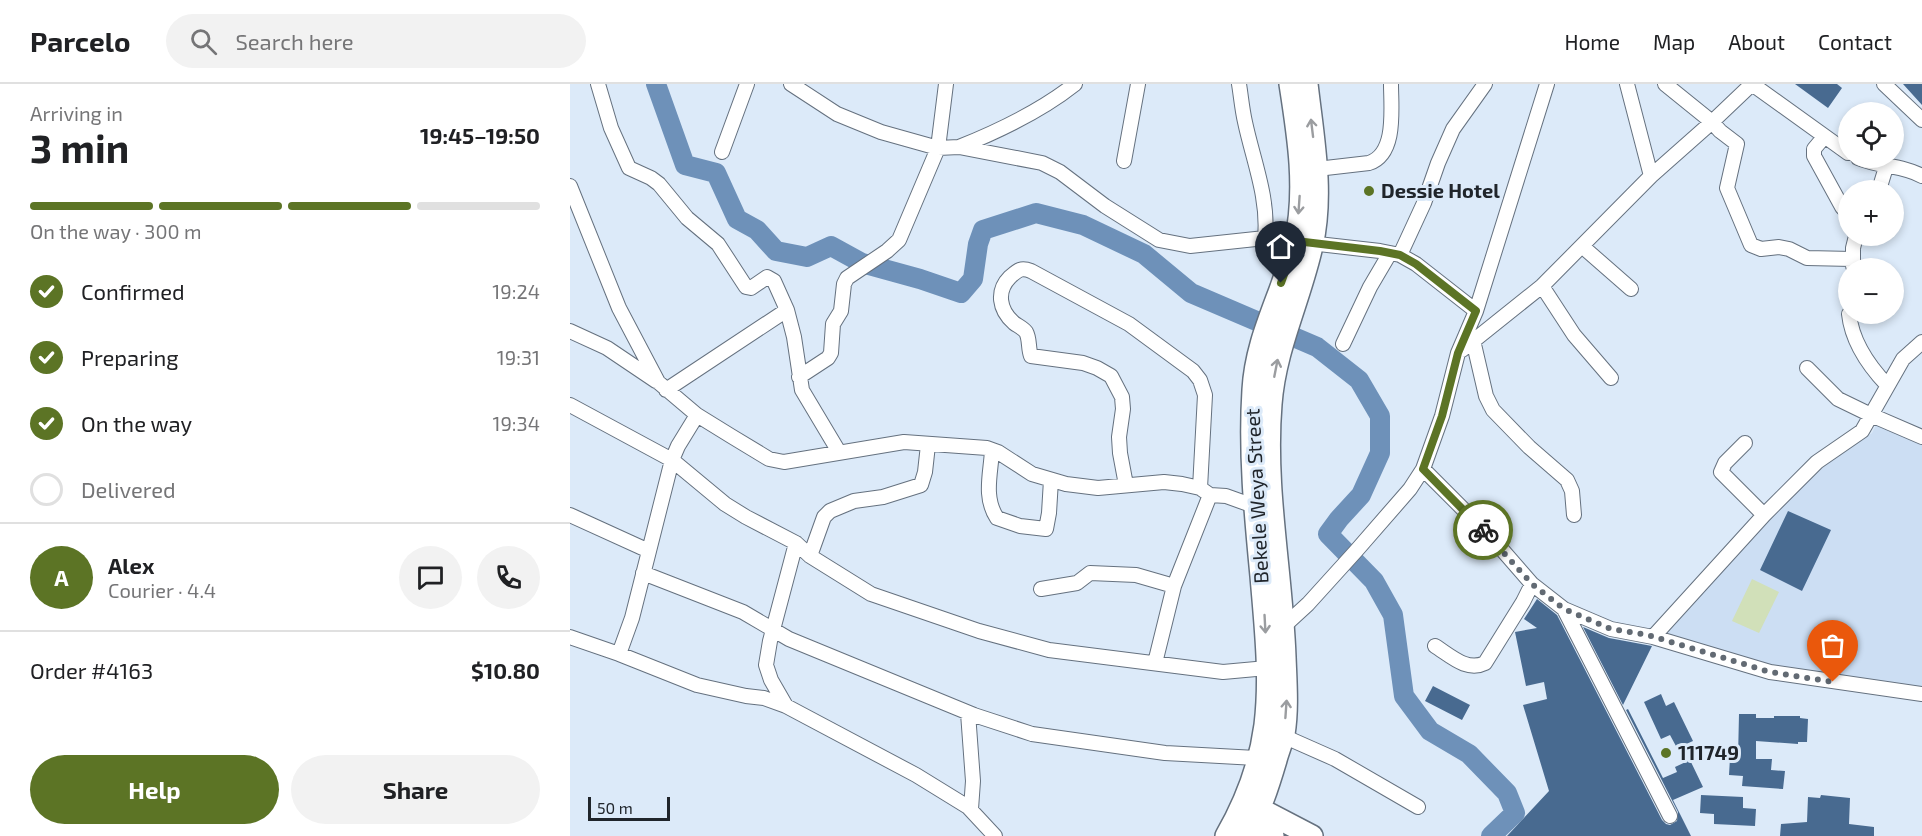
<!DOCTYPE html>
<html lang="en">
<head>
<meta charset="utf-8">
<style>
	body { margin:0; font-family:"Exo 2",sans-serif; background:#f2f2f2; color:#202124; height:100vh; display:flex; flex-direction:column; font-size:22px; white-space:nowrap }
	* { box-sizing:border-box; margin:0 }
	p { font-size:20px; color:#757577 }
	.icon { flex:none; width:33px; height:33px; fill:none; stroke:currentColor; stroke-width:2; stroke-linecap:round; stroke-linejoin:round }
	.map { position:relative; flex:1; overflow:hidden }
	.drawer { display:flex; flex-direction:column; background:#fff; width:570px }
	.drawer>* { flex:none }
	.tools { position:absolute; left:1268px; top:18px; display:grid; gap:12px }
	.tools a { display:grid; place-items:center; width:66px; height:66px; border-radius:50%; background:#fff; box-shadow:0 3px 9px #0003; font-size:30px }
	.scale { position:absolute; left:18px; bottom:15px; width:82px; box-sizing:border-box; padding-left:6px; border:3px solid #20252b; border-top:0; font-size:16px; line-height:21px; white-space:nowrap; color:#20252b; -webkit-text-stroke:4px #dceaf9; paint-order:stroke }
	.pin { position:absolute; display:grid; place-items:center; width:51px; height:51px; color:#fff; margin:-62px -26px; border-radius:50% 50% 50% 0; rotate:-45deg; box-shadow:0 0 6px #0007 }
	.pin .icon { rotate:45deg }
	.courier { position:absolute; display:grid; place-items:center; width:60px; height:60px; margin:-30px; border:4px solid #5c7425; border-radius:50%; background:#fff; color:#222; box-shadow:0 2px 8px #0007 }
	.summary em { font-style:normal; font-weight:700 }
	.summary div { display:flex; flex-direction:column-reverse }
	.summary { display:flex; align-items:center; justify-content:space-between; height:102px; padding:0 30px }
	h1 { font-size:39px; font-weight:700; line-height:45px }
	.bar { display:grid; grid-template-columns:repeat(4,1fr); gap:9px 6px; align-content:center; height:72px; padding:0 30px }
	.bar i { height:8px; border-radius:4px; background:#e0e0e0 }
	.bar .active { background:#5c7425 }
	.bar p { grid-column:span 4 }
	.line { display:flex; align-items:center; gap:15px; padding:0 30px; border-top:2px solid #e0e0e0 }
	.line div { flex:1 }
	.round { display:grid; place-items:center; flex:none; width:63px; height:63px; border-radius:32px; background:#f2f2f2 }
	ol { padding:0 30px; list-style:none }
	li { display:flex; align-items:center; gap:18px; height:66px }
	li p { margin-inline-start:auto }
	li .icon { padding:6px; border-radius:50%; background:#5c7425; color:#fff; stroke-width:4 }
	li:last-child { color:#757577 }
	li i { width:33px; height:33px; border:3px solid #e0e0e0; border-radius:50% }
	.primary-button { display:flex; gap:12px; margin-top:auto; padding:12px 30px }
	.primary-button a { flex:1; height:69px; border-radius:36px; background:#5c7425; color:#fff; font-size:24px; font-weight:700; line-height:69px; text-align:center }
	.primary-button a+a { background:#f2f2f2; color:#202124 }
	header { display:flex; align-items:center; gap:36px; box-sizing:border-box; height:84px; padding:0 30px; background:#fff; border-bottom:2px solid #e0e0e0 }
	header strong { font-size:28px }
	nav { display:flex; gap:33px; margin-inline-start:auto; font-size:21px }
	.search { width:420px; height:54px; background:#f2f2f2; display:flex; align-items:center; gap:15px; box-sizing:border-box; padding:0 21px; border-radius:33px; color:#757577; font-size:22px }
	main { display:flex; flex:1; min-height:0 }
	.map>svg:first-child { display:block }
	.built { fill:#ccdef3 }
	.green { fill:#d1e0b9 }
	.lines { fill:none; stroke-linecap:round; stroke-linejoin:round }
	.river { stroke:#6e91b9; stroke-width:20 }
	.building { fill:#486a90 }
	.minor-casing { stroke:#65717f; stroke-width:16 }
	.primary-casing { stroke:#65717f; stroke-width:24 }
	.minor { stroke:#fff; stroke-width:14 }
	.primary { stroke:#fff; stroke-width:21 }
	.oneway { stroke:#9b9da0 }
	.done { stroke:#626a73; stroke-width:6; stroke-dasharray:0 10.8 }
	.route { stroke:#5c7425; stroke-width:8 }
	.poi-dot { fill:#5c7425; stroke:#dceaf9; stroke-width:2 }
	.labels { text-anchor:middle; stroke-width:6; stroke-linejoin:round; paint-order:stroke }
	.poi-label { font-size:20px; font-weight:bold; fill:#20252b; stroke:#dceaf9; text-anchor:start }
	.street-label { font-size:20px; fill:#20252b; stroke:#dceaf9 }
</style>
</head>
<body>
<header>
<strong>Parcelo</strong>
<div class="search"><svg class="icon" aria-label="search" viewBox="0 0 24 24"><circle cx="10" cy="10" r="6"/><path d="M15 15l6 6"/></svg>Search here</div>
<nav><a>Home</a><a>Map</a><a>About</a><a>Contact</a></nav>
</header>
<main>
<section class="drawer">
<div class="summary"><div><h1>3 min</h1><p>Arriving in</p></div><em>19:45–19:50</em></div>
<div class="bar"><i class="active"></i><i class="active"></i><i class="active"></i><i></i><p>On the way · 300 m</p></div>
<ol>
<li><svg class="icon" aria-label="check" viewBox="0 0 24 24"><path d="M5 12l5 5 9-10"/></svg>Confirmed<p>19:24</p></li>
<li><svg class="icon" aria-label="check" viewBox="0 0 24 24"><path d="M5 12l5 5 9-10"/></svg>Preparing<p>19:31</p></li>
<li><svg class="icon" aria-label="check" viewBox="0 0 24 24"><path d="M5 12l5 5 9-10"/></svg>On the way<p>19:34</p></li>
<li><i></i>Delivered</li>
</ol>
<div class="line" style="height:108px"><b class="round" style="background:#5c7425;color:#fff">A</b><div><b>Alex</b><p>Courier · 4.4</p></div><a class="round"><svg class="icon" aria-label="chat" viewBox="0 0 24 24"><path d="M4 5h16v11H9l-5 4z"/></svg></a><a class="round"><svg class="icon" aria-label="phone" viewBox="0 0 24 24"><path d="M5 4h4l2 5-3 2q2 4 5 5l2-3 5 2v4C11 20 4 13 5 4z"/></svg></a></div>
<div class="line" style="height:78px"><div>Order #4163</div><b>$10.80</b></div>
<div class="primary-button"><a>Help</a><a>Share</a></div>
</section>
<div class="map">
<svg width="1352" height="752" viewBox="0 0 1352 752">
	<rect width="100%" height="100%" fill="#dceaf9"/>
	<!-- built -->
	<path class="built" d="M1306 341 1352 361V604L1204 584 1097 549 1236 395 1302 349Z"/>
	<!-- green -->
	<path class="green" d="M1182 495 1209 508 1189 549 1162 537Z"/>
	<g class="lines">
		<!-- river -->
		<path class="river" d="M86 0 115 81 146 89 167 135 187 146 206 167 237 173 261 162 292 179 350 195 391 209 403 195 408 160 413 146 466 129 513 141 574 170 621 209 747 263 789 296 810 332V369L791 411 769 435 758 450 804 497 823 531 834 612 860 647 899 670 937 709 945 729 921 752"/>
	</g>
	<!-- building -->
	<path class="building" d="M1225 0H1267L1272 4 1258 24Z
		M1333 0H1352V21Z
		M1218 427 1261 446 1232 507 1190 486Z
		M967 515 987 531 1092 736 1096 740 1100 741 1107 737 1108 728 1056 626 1058 625 1093 694 1107 688 1105 683 1120 676 1133 703 1103 716 1121 752H937L979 707 953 621 977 615 974 598 956 602 945 548 967 544 954 535Z
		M1013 543 1039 554 1082 562 1053 621Z
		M863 602 900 621 892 636 855 617Z
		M1091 610 1096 622 1104 618 1123 657 1107 664 1100 651 1091 655 1074 618Z
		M1169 630H1186V634H1204V632H1230V634L1238 635 1237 658H1228V660L1186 657V675H1202L1201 686 1215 687 1213 705 1172 702 1173 692 1159 691 1160 674H1168Z
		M1131 711 1173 713V724L1186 725 1185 742 1144 740V730L1130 729Z
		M1251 711 1280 714 1279 740 1304 743V752H1210L1211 740 1237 738 1238 713 1250 714Z"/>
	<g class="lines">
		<defs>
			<path id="minor" d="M28 0 41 44 59 84 81 94 89 100 117 134 148 160 176 203 181 204 197 193 204 197 217 226
				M221 0 267 30 311 48 368 64 389 63 472 79 490 88 535 122 589 156 620 162 695 154 810 167 830 171 846 180 906 227
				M669 0C671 12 672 25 675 38 683 76 699 114 695 154
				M1057 0 1081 92
				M1095 0 1142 38 1182 0
				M1182 0 1278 69
				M1314 0 1352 36
				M1254 53 1244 65V72L1272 123 1278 129
				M389 63C429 47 471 27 505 0
				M152 68 177 0
				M1288 74C1309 83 1332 81 1352 92
				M554 77 568 0
				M747 85 799 79C827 70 821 24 821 0
				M0 102 49 224 88 298 127 331 161 352 199 375 214 378 334 358 417 364 428 368 462 390 496 400 528 404 594 398 612 400 630 404 640 411 656 412 684 422
				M1309 106 1316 83
				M1013 163 1061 205
				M830 171 854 119 868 79 883 45 915 0
				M1283 182V164L1286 152
				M972 202 1004 251 1041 294
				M1279 230C1282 258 1298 281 1317 301
				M0 247 37 264 86 297
				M903 256 916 312 923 326 959 363 997 396 1002 407 1004 431
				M773 260 800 203 820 169
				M892 266 972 202 1081 92 1142 38 1150 47 1167 60 1157 104 1181 161 1191 165 1209 163 1219 165 1237 174 1282 175
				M1237 284 1268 315 1301 331 1352 353
				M229 293 258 274 261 269 263 240 271 227 274 200 277 194 317 167 329 156 368 64 376 0
				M96 306 217 226 224 253 232 306 269 368
				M0 321 102 376 155 420 176 433 226 459 240 472 301 510 409 547 479 566 653 588 697 584
				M1175 359 1155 379 1151 388 1194 431
				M422 366C421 389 413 413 427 434L450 442 476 445 479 429 481 396
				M853 385 921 453 962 500 994 525 1041 545 1083 553 1194 431 1247 378 1292 347 1333 275 1352 258
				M556 401 550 369 549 353 553 325 552 313 541 292 527 284 513 279 461 272C458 264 460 255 456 248 453 244 448 242 444 239 429 226 426 207 440 193 448 186 451 183 461 187L559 240 623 287 630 296 635 311 630 404
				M0 431 79 467 102 376 108 362 127 331
				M240 472 254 433 260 427 284 417 313 413 351 401 355 388 358 361
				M73 489 173 528 219 555 404 631 462 650 595 669 686 674
				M471 505 507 499 520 489 566 491 604 502 640 411
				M994 525 1100 732
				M714 542 738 520 786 467 840 405 853 385 872 332 888 269 906 227 977 0
				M0 553 49 570 127 601 176 612 194 614 216 622 346 691 398 723 425 752
				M1083 553 1200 588 1352 610
				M865 562C881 572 897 588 915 579L953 518 962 500
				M49 570 62 534 79 467
				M585 579 604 502
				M216 622 201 596 196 581 200 557 226 459
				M398 629 403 697 401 725
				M713 652 765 675 848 723"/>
			<path id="primary" d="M679 719 742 752
				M671 737 703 752
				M656 752C675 719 690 679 695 641 701 592 695 541 691 492 685 430 679 368 683 306 686 251 713 210 725 158 737 107 728 51 720 0
				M676 752C690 728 698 703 706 676 708 668 712 659 714 650 718 625 716 599 715 573 712 489 694 405 701 320 705 265 730 216 742 162 754 109 743 53 737 0"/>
		</defs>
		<!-- minor casing -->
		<use href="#minor" class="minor-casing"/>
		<!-- primary casing -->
		<use href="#primary" class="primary-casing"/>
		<!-- minor -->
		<use href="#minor" class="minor"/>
		<!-- primary -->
		<use href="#primary" class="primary"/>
	</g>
	<!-- one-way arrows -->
	<defs><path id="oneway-shaft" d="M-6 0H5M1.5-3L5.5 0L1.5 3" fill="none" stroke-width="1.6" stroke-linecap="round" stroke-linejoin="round" transform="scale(1.5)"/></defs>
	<g class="oneway">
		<use href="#oneway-shaft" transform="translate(742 44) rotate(-97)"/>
		<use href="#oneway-shaft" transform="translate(729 121) rotate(94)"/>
		<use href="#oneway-shaft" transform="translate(706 284) rotate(-79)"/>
		<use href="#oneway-shaft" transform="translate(695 540) rotate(87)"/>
		<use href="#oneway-shaft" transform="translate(716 625) rotate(-86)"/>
	</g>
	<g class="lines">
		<!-- done -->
		<path class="done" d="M913 446 962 500 994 525 1041 545 1078 551 1200 588 1263 598"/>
		<!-- route -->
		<path class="route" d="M711 199 726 157 810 167 830 171 846 180 906 227 888 269 872 332 853 385 913 446"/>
	</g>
	<!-- markers -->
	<g class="poi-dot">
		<circle cx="799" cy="107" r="6"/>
		<circle cx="1096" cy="669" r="6"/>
	</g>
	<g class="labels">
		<!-- poi labels -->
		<g class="poi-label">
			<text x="811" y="114">Dessie Hotel</text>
			<text x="1108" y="676">111749</text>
		</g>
		<!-- street labels -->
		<g class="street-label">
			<text transform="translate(687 412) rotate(-93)" y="7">Bekele Weya Street</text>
		</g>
	</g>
</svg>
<div class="tools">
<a><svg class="icon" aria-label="locate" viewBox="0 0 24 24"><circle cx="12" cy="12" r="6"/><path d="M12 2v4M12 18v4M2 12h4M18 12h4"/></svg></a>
<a>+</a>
<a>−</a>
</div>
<div class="scale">50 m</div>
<div class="pin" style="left:1263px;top:598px;background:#ea580c"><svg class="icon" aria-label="bag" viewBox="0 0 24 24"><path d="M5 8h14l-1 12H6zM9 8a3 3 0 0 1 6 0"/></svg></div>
<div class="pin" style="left:711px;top:199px;background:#1f2937"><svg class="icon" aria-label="home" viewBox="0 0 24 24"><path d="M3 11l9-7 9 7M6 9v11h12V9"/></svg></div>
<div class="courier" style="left:913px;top:446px"><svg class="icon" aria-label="bike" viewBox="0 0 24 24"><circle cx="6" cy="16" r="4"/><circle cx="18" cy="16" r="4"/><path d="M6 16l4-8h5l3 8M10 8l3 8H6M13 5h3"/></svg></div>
</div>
</main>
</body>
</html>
